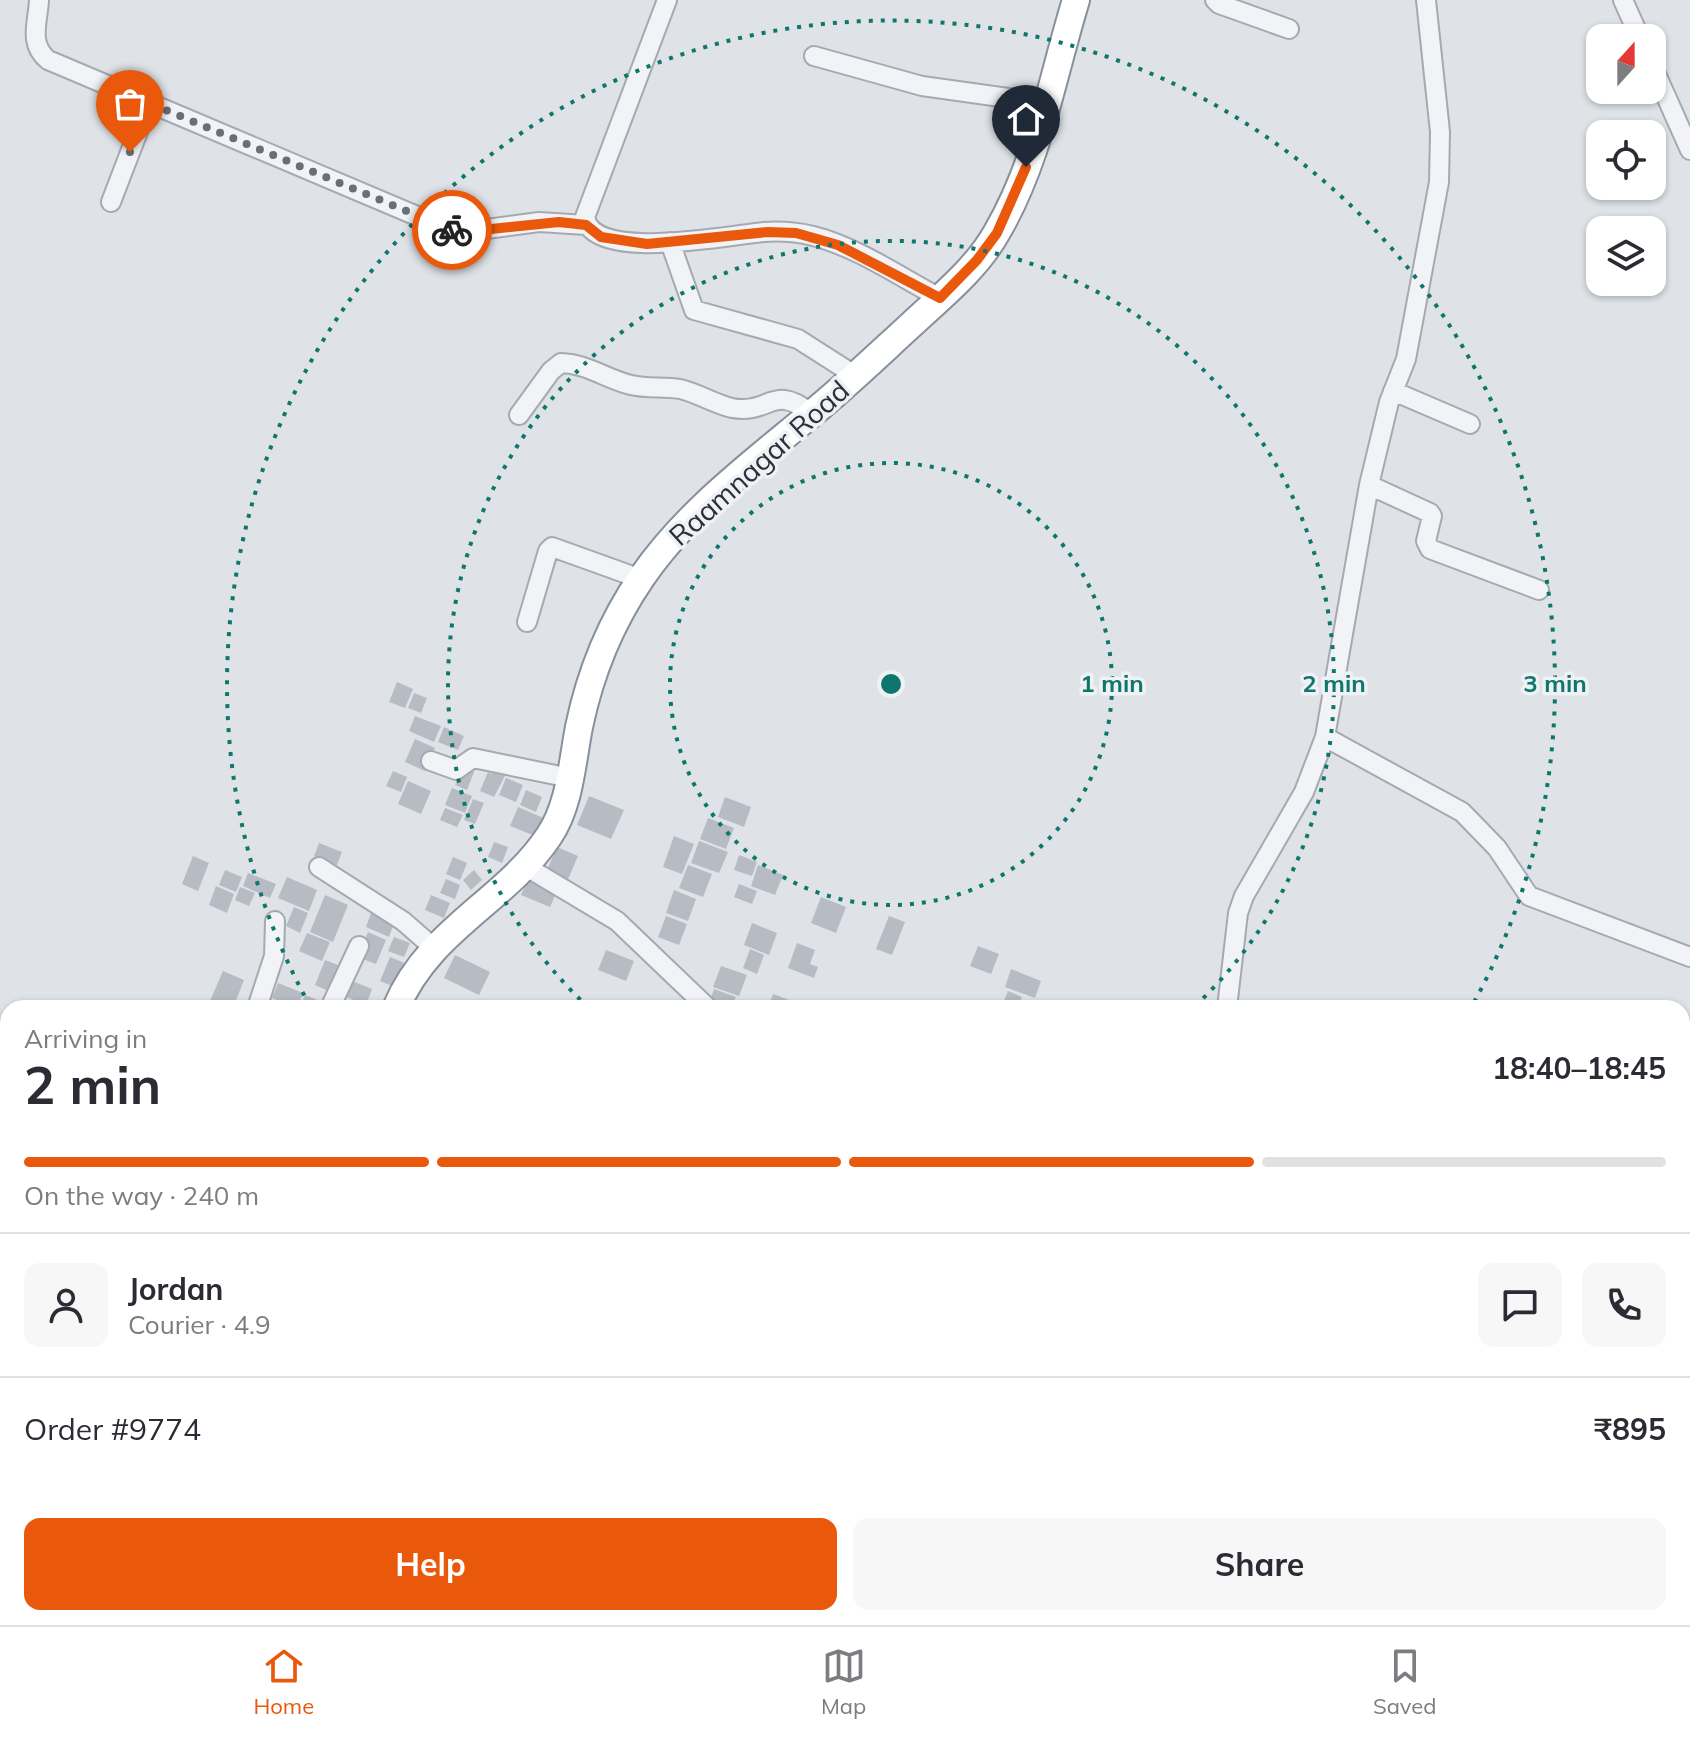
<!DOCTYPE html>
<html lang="en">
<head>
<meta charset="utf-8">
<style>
	body { margin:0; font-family:Mulish,sans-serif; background:#f7f7f7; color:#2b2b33; height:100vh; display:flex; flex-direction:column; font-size:30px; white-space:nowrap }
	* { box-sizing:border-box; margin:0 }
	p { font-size:26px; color:#7c7c81 }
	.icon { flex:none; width:44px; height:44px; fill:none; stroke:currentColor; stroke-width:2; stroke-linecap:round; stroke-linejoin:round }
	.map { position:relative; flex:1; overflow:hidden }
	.side { position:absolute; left:0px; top:1000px; width:1690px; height:626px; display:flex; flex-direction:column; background:#fff; border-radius:24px 24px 0 0; box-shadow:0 2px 6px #0004 }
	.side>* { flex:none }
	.needle { width:52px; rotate:21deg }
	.buttons { position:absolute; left:1586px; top:24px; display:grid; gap:16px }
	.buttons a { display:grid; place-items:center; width:80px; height:80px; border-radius:16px; background:#fff; box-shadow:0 2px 6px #0004; font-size:40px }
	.pin { position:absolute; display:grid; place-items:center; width:68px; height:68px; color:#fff; margin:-82px -34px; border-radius:50% 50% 50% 0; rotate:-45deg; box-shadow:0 0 8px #0007 }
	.pin .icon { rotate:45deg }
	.courier { position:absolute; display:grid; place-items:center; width:80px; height:80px; margin:-40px; border:6px solid #ea580c; border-radius:50%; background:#fff; color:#222; box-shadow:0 2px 10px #0007 }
	.headline em { font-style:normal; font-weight:700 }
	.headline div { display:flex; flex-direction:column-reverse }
	.headline { display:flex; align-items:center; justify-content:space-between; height:136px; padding:0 24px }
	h1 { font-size:52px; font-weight:700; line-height:60px }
	.bar { display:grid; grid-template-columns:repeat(4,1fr); gap:12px 8px; align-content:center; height:96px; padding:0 24px }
	.bar i { height:10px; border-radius:6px; background:#e1e1e2 }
	.bar .on { background:#ea580c }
	.bar p { grid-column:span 4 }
	.line { display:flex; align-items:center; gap:20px; padding:0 24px; border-top:2px solid #e1e1e2 }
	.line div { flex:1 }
	.round { display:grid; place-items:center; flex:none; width:84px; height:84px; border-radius:16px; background:#f7f7f7 }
	.primary-button { display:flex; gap:16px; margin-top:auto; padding:16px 24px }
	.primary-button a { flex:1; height:92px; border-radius:16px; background:#ea580c; color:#fff; font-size:32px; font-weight:700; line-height:92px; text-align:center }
	.primary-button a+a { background:#f7f7f7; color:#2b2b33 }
	.dock { display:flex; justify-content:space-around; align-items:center; height:112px; border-top:2px solid #e1e1e2; background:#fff; font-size:22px; color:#7c7c81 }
	.dock a { display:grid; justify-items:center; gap:4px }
	.dock .on { color:#ea580c }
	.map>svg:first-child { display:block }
	.building { fill:#b7bcc4 }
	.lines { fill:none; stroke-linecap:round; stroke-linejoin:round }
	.minor-casing { stroke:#a5aab1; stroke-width:22 }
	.highway-casing { stroke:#88909d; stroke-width:30 }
	.minor { stroke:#f2f3f6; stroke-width:18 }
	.highway { stroke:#fff; stroke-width:26 }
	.done { stroke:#696f78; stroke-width:8; stroke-dasharray:0 14.4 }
	.route { stroke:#ea580c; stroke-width:10 }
	.ring { fill:none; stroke:#0f766e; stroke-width:4; stroke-dasharray:4 8 }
	.labels { text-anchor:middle; stroke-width:7; stroke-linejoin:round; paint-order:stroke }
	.street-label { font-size:28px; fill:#29313d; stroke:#eff1f5 }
	.centre { fill:#0f766e; stroke:#eff1f5; stroke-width:4 }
	.ring-label { font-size:24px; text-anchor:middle; font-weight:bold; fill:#0f766e; stroke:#eff1f5; stroke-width:7; stroke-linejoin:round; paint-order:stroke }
</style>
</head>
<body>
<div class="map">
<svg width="1690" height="1625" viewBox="0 0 1690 1625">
	<rect width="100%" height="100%" fill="#dfe3e7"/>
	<!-- building -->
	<path class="building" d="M397 682 413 689 405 708 389 702Z
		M414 693 427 698 421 713 408 708Z
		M415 716 441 726 434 742 409 731Z
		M444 727 464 736 458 750 438 742Z
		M415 739 435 748 425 771 405 762Z
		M496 764 508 770 494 797 480 791 488 772 492 774Z
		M462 767 474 772 467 790 455 785Z
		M393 771 407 777 401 792 386 786Z
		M506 778 523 785 516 802 499 795Z
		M408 781 431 791 421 814 398 804Z
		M452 788 472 796 465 813 445 805Z
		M526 790 542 797 536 812 520 805Z
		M589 796 624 810 611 839 577 825Z
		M725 797 751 807 744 827 718 817Z
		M473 799 484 803 475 824 464 820Z
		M518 807 548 820 540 838 510 826Z
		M445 808 463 815 457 827 440 820Z
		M708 818 734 828 726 849 700 839Z
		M674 836 694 844 682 874 663 867Z
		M699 841 728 852 719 873 691 863Z
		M494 842 508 847 502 863 488 857Z
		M319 843 342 852 337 865 314 856Z
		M557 847 578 856 566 884 545 875Z
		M739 855 757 862 752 876 734 870Z
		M193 856 209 863 198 891 182 884Z
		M453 857 467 863 460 880 446 874Z
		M688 865 712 874 703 897 679 888Z
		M758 865 783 875 775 895 751 886Z
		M225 870 242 877 236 892 219 885Z
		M474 870 482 880 471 890 463 880Z
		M248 873 276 884 270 898 243 886Z
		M287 877 317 890 309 911 278 898Z
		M446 879 460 885 455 899 440 893Z
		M528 879 557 891 550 907 521 895Z
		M739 884 757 891 752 904 734 897Z
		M216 886 234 894 227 913 209 905Z
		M240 887 255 893 249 906 235 900Z
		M674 890 696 899 688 921 666 913Z
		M325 895 348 905 333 942 310 932Z
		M431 895 450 903 444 918 425 910Z
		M821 897 846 907 836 933 811 923Z
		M294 907 308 913 300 933 286 926Z
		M371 913 394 923 389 937 366 927Z
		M666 916 687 924 679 945 658 937Z
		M889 916 905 922 892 955 876 949Z
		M752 923 777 933 769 955 744 945Z
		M368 932 386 940 376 964 357 957Z
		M307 933 330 942 322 961 299 951Z
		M394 937 410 943 404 957 388 951Z
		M797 943 815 950 810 964 818 967 814 978 788 968Z
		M978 946 999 954 991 974 970 966Z
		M750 949 764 955 757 974 743 968Z
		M606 950 634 961 626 981 598 970Z
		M455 955 490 972 479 995 444 978Z
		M390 957 407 964 397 988 380 981Z
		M325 960 343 967 333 993 315 985Z
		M721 966 747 975 739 996 713 987Z
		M1011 969 1041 981 1035 998 1005 987Z
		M223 971 244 980 233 1008H207Z
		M345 978 372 989 366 1005 339 994Z
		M278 983 303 993 297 1008 272 998Z
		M714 989 736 997 731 1008 708 1006Z
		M1008 991 1022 997 1018 1008H1001Z
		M773 994 792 1001 789 1008H768Z
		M305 995 320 1001 317 1008 300 1007Z
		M0 1390 8 1393V1416L0 1413Z
		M0 1415 8 1418V1439L0 1436Z
		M0 1502 8 1505V1531L0 1528Z"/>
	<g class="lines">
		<defs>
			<path id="minor" d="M39 0C38 22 28 44 48 60L443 227 472 231 539 222 586 225
				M667 0 585 217C592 263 730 235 764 232 779 231 797 232 813 236 857 247 900 277 940 298
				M1215 0 1219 4 1289 29
				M1623 0 1640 38
				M814 56 922 86 1015 99 1048 108
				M1652 65 1690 150
				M111 202 149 103
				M670 242 694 310 798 339 856 376
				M1393 391 1470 424
				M519 415 551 371 561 363C588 364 606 379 631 385 647 389 664 386 680 389 698 393 714 404 732 408 771 415 772 382 812 414
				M1369 485 1430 513 1432 516 1426 541 1430 549 1539 590
				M527 622 548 551 552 547 641 579
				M1325 737 1462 812 1497 848 1529 896 1690 957
				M431 761 456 770 473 758 570 778
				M525 866 617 921 708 1008
				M319 867 403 921 434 948
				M257 1008 274 956 275 921
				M330 1008 359 946
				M1227 1008 1238 913 1244 896 1304 792 1325 737 1369 485 1389 402 1406 359 1439 182 1440 132 1426 0
				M0 1213 8 1214
				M0 1378 8 1383
				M0 1482 8 1473
				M1224 1618 1251 1625
				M1317 1618 1318 1625
				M117 1625 122 1618
				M1045 1625 1047 1618"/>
			<path id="highway" d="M396 1008C429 929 505 902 549 836 570 805 572 763 579 727 590 674 611 622 642 577 686 513 750 465 809 416 845 387 878 355 912 324 942 296 977 268 997 232 1039 160 1052 78 1076 0
				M210 1618 211 1625"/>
		</defs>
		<!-- minor casing -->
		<use href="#minor" class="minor-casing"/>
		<!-- highway casing -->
		<use href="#highway" class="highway-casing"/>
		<!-- minor -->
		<use href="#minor" class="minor"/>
		<!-- highway -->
		<use href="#highway" class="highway"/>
	</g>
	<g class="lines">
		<!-- done -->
		<path class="done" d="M130 152 149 103 452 230"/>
		<!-- route -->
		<path class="route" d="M452 230 472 231 559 222 586 225 601 237 647 244 768 232 796 233 838 245 940 298 977 260 997 233 1026 167"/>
	</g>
	<!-- distance rings -->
	<g class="ring">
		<circle cx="891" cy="684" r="221"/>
		<path d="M589 1008A443 443 0 1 1 1193 1008"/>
		<path d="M310 1006A664 664 0 1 1 1472 1006"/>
	</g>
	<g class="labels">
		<!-- street labels -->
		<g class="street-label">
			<text transform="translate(759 463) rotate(-42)" y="10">Raamnagar Road</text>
		</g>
	</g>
	<circle cx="891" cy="684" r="12" class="centre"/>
	<g class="ring-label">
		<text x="1112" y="692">1 min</text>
		<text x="1334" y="692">2 min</text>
		<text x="1555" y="692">3 min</text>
	</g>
</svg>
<div class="buttons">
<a><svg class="needle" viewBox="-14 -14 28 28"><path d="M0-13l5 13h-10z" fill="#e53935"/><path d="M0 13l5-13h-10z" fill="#7c7c81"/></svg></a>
<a><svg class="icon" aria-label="locate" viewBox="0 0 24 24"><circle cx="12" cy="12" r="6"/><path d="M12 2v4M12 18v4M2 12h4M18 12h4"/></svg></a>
<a><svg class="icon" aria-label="layers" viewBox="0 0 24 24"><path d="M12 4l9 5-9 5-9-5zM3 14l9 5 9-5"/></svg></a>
</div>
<div class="pin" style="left:130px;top:152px;background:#ea580c"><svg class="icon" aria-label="bag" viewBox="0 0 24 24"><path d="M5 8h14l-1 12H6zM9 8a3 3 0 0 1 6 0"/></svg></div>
<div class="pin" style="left:1026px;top:167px;background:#1f2937"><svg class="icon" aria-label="home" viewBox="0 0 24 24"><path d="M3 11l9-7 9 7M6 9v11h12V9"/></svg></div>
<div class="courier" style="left:452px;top:230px"><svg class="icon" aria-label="bike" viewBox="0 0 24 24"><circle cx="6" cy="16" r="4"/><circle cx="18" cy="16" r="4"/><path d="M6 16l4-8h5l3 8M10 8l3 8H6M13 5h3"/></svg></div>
<section class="side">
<div class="headline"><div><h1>2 min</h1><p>Arriving in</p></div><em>18:40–18:45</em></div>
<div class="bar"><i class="on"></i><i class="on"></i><i class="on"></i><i></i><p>On the way · 240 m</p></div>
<div class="line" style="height:144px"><a class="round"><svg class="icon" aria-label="person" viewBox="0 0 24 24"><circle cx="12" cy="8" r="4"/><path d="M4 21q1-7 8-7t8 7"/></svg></a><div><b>Jordan</b><p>Courier · 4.9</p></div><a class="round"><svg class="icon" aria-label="chat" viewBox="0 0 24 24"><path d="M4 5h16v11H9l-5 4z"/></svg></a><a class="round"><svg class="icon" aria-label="phone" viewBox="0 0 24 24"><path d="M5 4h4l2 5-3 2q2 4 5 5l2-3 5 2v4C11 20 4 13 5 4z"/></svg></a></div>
<div class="line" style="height:104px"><div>Order #9774</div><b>₹895</b></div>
<div class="primary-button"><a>Help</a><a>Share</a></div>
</section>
</div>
<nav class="dock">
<a class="on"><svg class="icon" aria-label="home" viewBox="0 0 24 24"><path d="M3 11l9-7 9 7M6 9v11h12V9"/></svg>Home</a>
<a><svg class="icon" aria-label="map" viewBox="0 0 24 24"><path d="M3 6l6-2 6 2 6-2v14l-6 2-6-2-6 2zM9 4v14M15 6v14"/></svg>Map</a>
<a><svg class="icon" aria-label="saved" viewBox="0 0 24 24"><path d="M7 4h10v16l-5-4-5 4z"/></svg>Saved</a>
</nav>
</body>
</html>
